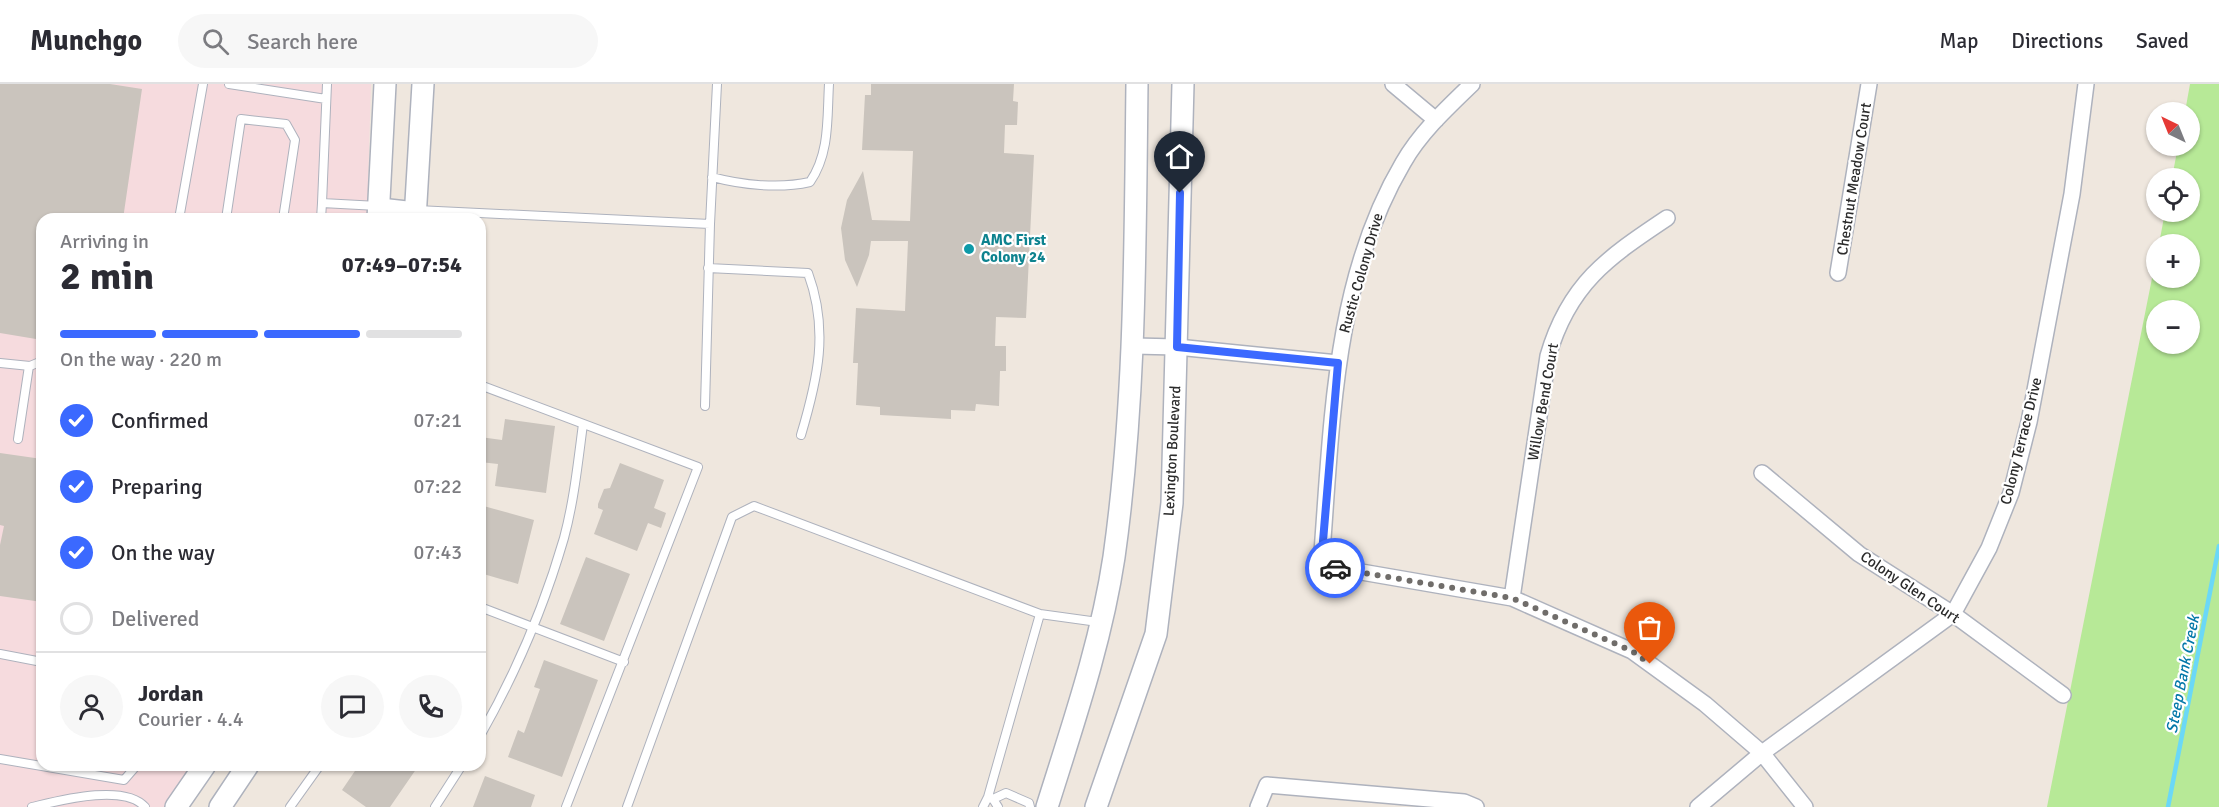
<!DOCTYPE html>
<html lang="en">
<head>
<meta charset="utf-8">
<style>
	body { margin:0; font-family:Signika,sans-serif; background:#f7f7f7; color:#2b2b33; height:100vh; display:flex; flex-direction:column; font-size:22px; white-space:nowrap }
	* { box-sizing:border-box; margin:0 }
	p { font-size:20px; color:#7c7c81 }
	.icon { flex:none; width:33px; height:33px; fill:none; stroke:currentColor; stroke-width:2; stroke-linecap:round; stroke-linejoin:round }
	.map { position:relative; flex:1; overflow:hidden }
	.panel { position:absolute; left:36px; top:129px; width:450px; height:558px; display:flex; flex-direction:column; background:#fff; border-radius:18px; box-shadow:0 2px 4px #0004 }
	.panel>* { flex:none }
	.needle { width:39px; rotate:317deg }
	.fabs { position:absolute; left:2146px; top:18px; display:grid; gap:12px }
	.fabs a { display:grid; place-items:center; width:54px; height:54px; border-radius:50%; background:#fff; box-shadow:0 2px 4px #0004; font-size:30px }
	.pin { position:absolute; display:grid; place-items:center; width:51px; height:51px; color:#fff; margin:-62px -26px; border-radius:50% 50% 50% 0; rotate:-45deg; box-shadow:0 0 6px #0007 }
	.pin .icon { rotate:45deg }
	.courier { position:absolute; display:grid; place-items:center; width:60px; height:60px; margin:-30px; border:4px solid #3b69ff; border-radius:50%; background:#fff; color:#222; box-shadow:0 2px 8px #0007 }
	.summary em { font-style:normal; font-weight:700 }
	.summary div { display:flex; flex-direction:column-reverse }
	.summary { display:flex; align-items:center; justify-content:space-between; height:102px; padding:0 24px }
	h1 { font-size:39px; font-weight:700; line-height:45px }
	.bar { display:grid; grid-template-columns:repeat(4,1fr); gap:9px 6px; align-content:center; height:72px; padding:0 24px }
	.bar i { height:8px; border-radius:4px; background:#e1e1e2 }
	.bar .on { background:#3b69ff }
	.bar p { grid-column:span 4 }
	.line { display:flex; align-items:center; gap:15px; padding:0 24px; border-top:2px solid #e1e1e2 }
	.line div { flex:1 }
	.round { display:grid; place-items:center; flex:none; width:63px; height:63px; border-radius:32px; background:#f7f7f7 }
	ol { padding:0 24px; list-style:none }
	li { display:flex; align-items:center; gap:18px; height:66px }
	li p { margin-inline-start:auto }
	li .icon { padding:6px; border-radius:50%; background:#3b69ff; color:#fff; stroke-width:4 }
	li:last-child { color:#7c7c81 }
	li i { width:33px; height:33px; border:3px solid #e1e1e2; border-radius:50% }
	header { display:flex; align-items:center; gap:36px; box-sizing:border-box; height:84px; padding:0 30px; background:#fff; border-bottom:2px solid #e1e1e2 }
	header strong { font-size:28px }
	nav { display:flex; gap:33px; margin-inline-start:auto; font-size:21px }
	.search { width:420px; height:54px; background:#f7f7f7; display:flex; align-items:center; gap:15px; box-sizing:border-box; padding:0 21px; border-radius:33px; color:#7c7c81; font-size:22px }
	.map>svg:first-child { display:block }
	.medical { fill:#f6dbde }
	.green { fill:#b7e997; fill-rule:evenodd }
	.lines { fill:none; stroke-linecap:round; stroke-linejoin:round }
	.stream { stroke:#6bd8f7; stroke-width:4.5 }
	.building { fill:#cac4bd }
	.lane-casing { stroke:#aeb2bd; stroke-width:10 }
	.street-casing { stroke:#aeb2bd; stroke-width:18 }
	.secondary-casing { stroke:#aeb2bd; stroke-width:24 }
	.lane { stroke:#fff; stroke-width:8 }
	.street { stroke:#fff; stroke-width:15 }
	.secondary { stroke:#fff; stroke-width:21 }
	.done { stroke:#706d6a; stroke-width:6; stroke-dasharray:0 10.8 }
	.route { stroke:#3b69ff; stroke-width:8 }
	.culture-dot { fill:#0f9aa8; stroke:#fff; stroke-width:2 }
	.labels { text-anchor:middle; stroke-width:4.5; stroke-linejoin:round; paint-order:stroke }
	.street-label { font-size:15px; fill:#2c2c2c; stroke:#fff }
	.culture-label { font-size:15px; font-weight:bold; fill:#0d838f; stroke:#fff; text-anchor:start }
	.water-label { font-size:16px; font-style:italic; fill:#0478a9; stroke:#fff }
</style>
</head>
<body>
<header>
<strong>Munchgo</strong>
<div class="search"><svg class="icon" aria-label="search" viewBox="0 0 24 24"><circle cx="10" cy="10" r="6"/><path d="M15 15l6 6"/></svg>Search here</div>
<nav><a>Map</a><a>Directions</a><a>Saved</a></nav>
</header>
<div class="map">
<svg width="2219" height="723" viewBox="0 0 2219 723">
	<rect width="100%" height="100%" fill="#efe7de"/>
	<!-- medical -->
	<path class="medical" d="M0 0H371L367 135H42V681H197L167 723H0Z"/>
	<!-- green -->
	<path class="green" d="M2190 0H2219V723H2047L2157 169V194H2190V160H2159L2165 128H2190V94H2172L2178 62H2190V28H2185ZM2157 226H2190V260H2157Z"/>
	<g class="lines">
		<!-- stream -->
		<path class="stream" d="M2168 723 2219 462"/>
	</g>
	<!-- building -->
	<path class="building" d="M0 0H110L142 5 123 135H42V256L0 249Z
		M871 0H1014L1013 17 1018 18 1017 41H1005L1004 69 1034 71 1026 234 996 233 995 262H1006V287H1000L999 322 976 320 975 327 951 326V335L880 331V323L856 321 858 279H853L856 224 905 227 908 157H871L869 171 857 203 845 176 841 144 847 116 863 87 872 136 910 137 913 67 862 66 865 11H871Z
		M505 335 555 342 546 409 495 402 498 380 480 378V353L502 356Z
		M0 369 42 375V518L0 512V461L4 442 0 441Z
		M620 379 664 396 654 424 666 429 661 444 648 439 637 467 594 450 603 426 598 424V420L604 405 610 404Z
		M480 421 534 436 518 500 480 489Z
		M586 473 630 490 604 557 560 540Z
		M544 576 598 596 562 693 508 673 518 646 524 649 540 605 534 603Z
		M359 681H419L390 723H366L342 706Z
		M485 692 535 711 531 723H473Z"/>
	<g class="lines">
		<defs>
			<path id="lane" d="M229 0 326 15
				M327 0 322 119 378 122
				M712 93C742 101 779 105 810 98 830 69 827 34 829 0
				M417 126 710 140 717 0
				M179 135 203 0
				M226 135 241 35 286 40 295 56 283 135
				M321 135 322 119
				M708 184 808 189C829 246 818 294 801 351
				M0 279 30 282 42 277
				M480 301 698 383 566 723
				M705 322 710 140
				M18 355 29 282
				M480 523 624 578
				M0 570 42 578
				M480 652C516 589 544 523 564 454 574 417 578 378 583 340
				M0 675 124 696 137 681
				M988 713 1040 530
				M32 723C58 717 124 699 145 723
				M290 723 320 681
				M435 723 462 681
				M627 723 732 433 754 422 1040 530 1098 538
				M983 723 988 713 992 715
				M998 723 993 715 1006 709 1029 719 1030 723"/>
			<path id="street" d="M1393 0 1436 36
				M1472 0C1447 24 1420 49 1403 79 1332 199 1332 346 1321 481L1512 514 1632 567 1705 620 1762 669 1805 723
				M380 122 416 126
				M1838 189 1869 0
				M1134 262 1177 263 1338 279
				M1762 389 1859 470 1953 530 2063 611
				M1512 514 1548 272C1569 200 1607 174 1667 134
				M1258 723 1267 701 1464 718 1476 723
				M1698 723 1762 669 1953 530 1989 464 2011 409 2029 338 2072 110 2086 0"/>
			<path id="secondary" d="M378 135 385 0
				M415 135 423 0
				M176 723 205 681
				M220 723 248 681
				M1047 723C1073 640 1101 559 1114 473 1136 316 1135 158 1137 0
				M1096 723 1156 550 1172 419 1183 0"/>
		</defs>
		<!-- lane casing -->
		<use href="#lane" class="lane-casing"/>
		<!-- street casing -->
		<use href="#street" class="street-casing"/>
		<!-- secondary casing -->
		<use href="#secondary" class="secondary-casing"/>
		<!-- lane -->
		<use href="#lane" class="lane"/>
		<!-- street -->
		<use href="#street" class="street"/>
		<!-- secondary -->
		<use href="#secondary" class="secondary"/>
	</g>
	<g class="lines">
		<!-- done -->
		<path class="done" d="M1335 484 1512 514 1632 567 1650 580"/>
		<!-- route -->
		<path class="route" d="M1180 109 1177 263 1338 279 1321 481 1335 484"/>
	</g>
	<!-- markers -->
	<circle class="culture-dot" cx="969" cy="165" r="6"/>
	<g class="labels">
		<!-- street labels -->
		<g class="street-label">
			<text transform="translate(1854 95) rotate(-81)" y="5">Chestnut Meadow Court</text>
			<text transform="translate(1361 189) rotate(-74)" y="5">Rustic Colony Drive</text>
			<text transform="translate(1543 318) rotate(-80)" y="5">Willow Bend Court</text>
			<text transform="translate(2021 357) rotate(-76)" y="5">Colony Terrace Drive</text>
			<text transform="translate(1172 367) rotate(-87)" y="5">Lexington Boulevard</text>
			<text transform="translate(1910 503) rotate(34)" y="5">Colony Glen Court</text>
		</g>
		<!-- culture labels -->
		<g class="culture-label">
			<text x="981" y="161">AMC First<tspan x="981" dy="17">Colony 24</tspan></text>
		</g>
		<!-- water labels -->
		<g class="water-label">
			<text transform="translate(2182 590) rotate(-79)" y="6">Steep Bank Creek</text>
		</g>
	</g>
</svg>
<div class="fabs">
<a><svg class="needle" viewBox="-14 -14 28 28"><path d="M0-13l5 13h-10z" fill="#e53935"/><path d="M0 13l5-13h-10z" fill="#7c7c81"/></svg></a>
<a><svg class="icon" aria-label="locate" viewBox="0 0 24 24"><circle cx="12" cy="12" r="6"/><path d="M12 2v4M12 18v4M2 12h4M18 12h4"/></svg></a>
<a>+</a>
<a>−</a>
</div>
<div class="pin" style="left:1650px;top:580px;background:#ea580c"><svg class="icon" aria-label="bag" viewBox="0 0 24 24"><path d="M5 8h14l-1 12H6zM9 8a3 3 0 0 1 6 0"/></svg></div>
<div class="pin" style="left:1180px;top:109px;background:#1f2937"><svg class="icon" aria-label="home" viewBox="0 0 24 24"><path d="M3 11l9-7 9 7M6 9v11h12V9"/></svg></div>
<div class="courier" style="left:1335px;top:484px"><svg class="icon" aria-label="car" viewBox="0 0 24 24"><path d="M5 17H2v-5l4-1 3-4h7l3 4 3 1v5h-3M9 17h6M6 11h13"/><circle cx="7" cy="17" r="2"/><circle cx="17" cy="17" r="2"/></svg></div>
<section class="panel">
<div class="summary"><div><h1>2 min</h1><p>Arriving in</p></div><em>07:49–07:54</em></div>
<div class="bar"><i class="on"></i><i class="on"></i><i class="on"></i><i></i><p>On the way · 220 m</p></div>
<ol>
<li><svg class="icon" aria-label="check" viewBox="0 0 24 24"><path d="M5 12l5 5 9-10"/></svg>Confirmed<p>07:21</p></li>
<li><svg class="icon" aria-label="check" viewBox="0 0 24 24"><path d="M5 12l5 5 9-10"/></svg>Preparing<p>07:22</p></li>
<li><svg class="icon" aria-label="check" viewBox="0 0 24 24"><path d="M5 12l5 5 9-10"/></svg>On the way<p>07:43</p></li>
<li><i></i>Delivered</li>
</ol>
<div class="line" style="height:108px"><a class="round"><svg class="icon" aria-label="person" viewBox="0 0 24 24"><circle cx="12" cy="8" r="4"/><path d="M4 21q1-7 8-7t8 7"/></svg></a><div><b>Jordan</b><p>Courier · 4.4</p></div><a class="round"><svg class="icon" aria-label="chat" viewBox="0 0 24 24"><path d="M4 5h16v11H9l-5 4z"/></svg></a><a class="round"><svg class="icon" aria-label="phone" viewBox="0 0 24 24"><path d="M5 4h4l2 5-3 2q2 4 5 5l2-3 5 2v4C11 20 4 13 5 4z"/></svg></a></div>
</section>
</div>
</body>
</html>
